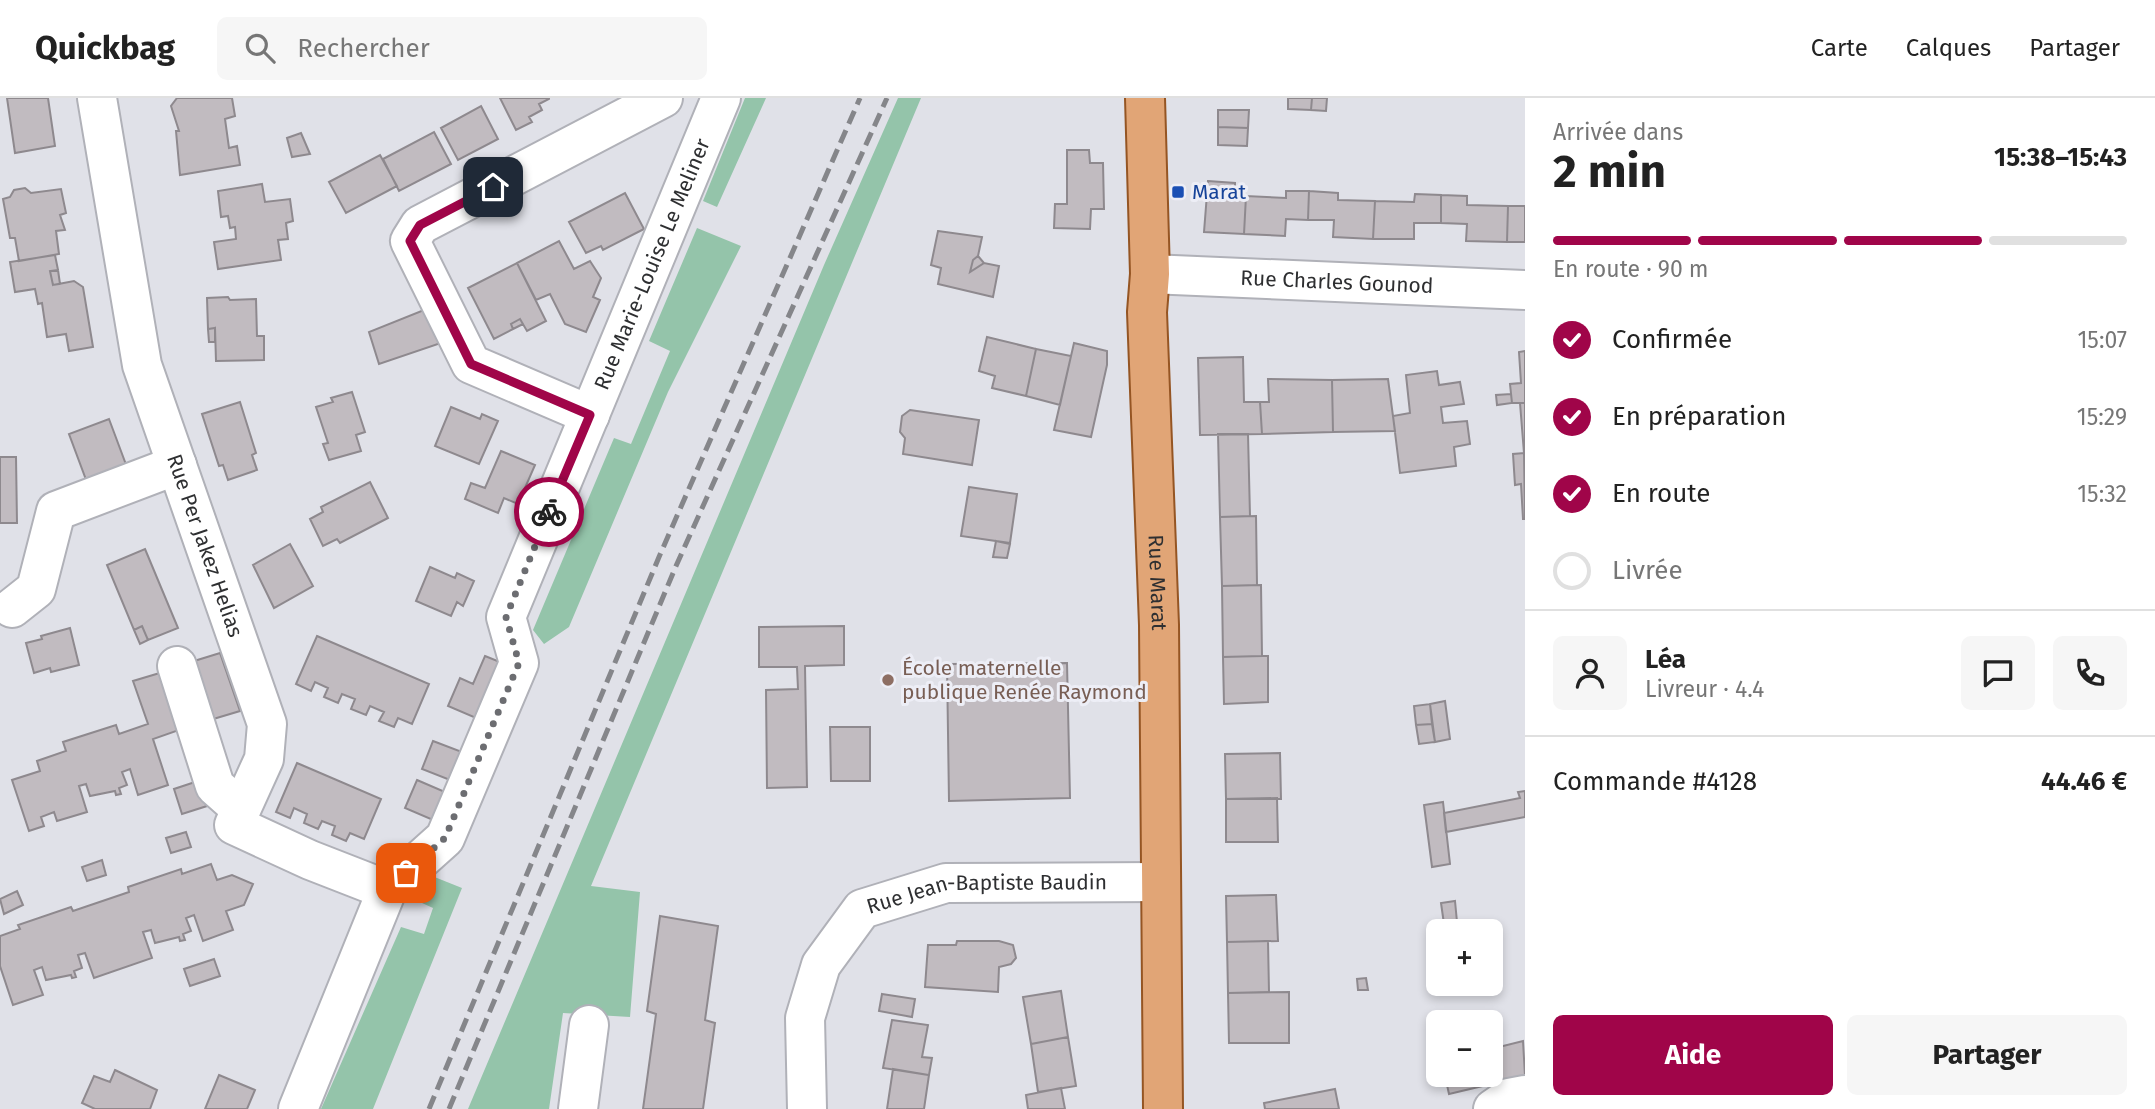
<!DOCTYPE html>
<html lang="fr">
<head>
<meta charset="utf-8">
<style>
	body { margin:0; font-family:"Fira Sans",sans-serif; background:#f6f6f6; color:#222; height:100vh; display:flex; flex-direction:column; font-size:26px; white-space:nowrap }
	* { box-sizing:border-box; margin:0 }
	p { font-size:23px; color:#767676 }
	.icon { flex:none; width:38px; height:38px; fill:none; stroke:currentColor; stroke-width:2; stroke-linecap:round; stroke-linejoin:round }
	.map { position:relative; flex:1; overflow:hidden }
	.drawer { display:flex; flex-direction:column; background:#fff; width:630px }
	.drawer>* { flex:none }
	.fabs { position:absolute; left:1426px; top:821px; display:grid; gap:14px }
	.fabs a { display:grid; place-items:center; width:77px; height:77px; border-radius:10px; background:#fff; box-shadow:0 4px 10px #0003; font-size:35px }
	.pin { position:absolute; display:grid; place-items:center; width:60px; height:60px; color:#fff; margin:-30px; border-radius:14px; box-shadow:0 4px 10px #0006 }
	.courier { position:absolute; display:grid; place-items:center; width:70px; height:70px; margin:-35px; border:5px solid #a00549; border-radius:50%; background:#fff; color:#222; box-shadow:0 2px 9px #0007 }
	.headline em { font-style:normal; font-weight:700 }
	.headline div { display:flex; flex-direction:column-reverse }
	.headline { display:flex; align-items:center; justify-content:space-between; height:119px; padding:0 28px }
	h1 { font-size:46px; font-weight:700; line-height:52px }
	.bar { display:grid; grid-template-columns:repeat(4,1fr); gap:10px 7px; align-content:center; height:84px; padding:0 28px }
	.bar i { height:9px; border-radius:5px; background:#e0e0e0 }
	.bar .selected { background:#a00549 }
	.bar p { grid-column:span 4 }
	.line { display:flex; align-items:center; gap:18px; padding:0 28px; border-top:2px solid #e0e0e0 }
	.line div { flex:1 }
	.round { display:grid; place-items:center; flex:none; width:74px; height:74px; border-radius:10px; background:#f6f6f6 }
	ol { padding:0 28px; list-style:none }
	li { display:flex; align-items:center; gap:21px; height:77px }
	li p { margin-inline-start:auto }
	li .icon { padding:7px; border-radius:50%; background:#a00549; color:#fff; stroke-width:4 }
	li:last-child { color:#767676 }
	li i { width:38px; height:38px; border:4px solid #e0e0e0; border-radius:50% }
	.button { display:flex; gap:14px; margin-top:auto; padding:14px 28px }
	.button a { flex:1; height:80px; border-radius:10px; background:#a00549; color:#fff; font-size:28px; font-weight:700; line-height:80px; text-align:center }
	.button a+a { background:#f6f6f6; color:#222 }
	header { display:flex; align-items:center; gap:42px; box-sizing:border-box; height:98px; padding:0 35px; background:#fff; border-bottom:2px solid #e0e0e0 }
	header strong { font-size:33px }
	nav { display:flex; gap:38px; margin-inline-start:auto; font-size:24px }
	.search { width:490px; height:63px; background:#f6f6f6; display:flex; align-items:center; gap:18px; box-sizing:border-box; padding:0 24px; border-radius:10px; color:#767676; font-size:26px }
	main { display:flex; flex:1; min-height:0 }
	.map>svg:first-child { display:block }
	.green { fill:#94c4aa }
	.building { fill:#c1bbc0; stroke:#8e898e; stroke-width:2 }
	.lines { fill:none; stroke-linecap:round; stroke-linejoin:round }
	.minor-casing { stroke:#b0b1b8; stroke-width:42 }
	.major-casing { stroke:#955523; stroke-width:42 }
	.minor { stroke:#fff; stroke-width:38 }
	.major { stroke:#e1a576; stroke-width:38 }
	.rail { stroke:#85868a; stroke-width:5; stroke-dasharray:14 7; stroke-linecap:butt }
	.done { stroke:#6c6d71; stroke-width:7; stroke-dasharray:0 12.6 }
	.route { stroke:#a00549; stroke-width:9 }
	.transit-dot { fill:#1a4fb4; stroke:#edeef6; stroke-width:2.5 }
	.education-dot { fill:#8d6e63; stroke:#edeef6; stroke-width:2.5 }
	.labels { text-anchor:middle; stroke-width:6; stroke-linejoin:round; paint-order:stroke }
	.transit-label { font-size:21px; fill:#164399; stroke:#edeef6; text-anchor:start }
	.street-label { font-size:21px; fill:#2e2f31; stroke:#edeef6 }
	.education-label { font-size:21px; fill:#785e54; stroke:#edeef6; text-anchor:start }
</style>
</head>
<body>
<header>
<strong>Quickbag</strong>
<div class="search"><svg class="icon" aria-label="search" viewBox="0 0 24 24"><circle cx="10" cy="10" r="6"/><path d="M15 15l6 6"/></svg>Rechercher</div>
<nav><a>Carte</a><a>Calques</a><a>Partager</a></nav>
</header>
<main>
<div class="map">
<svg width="1525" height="1011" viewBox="0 0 1525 1011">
	<rect width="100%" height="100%" fill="#e0e1e8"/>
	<!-- green -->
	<path class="green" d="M745 0H766L717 109 703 103Z
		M898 0H921L591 788 640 794 630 919 563 915 549 1011H468L824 167Z
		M697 130 741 148 668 294 569 529 544 546 533 532 614 340 631 346 670 253 649 243Z
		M432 778 462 790 373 1011H321L401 829 424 836 433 810 411 800 418 785Z"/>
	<!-- building -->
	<path class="building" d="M7 0H48L55 48 15 55Z
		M177 0H232L235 18 225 21 229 50 237 48 240 67 180 77 176 33H179L171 8Z
		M500 0H549V1L539 6 542 12 529 19 532 24 516 32Z
		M1288 0H1312L1311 12 1288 11Z
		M1312 0H1327L1326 13 1311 12Z
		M481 8 498 41 458 62 441 30Z
		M1218 12H1249L1248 30 1218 29Z
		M1218 29 1248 30 1247 48 1218 47Z
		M434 34 451 66 399 93 383 61Z
		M301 35 310 56 292 59 287 40Z
		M1067 52H1089L1090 65H1103L1104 111H1091L1090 131 1054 130 1055 106H1067Z
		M380 57 397 88 346 115 329 84Z
		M1208 83 1235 85V98H1246L1244 136 1204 134Z
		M262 86 265 104 290 101 293 123 286 125 288 141 278 142 281 162 218 171 214 144 236 141 235 129 230 130 228 118 221 119 218 93Z
		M25 90 31 95 61 91 66 115 60 117 65 132 56 133 59 156 19 163 15 140H10L3 101 10 99 14 92Z
		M1286 93H1309L1308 122 1286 121 1285 138 1244 136 1246 98 1286 100Z
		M1309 93 1338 95V102L1375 103 1373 141 1333 139 1334 122H1308Z
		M625 95 644 131 603 152 601 148 586 155 569 124Z
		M1415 96 1441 97V125H1414V141H1373L1375 103 1414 104Z
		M1441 97 1467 98V107L1508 108 1507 144 1466 143 1467 126 1441 125Z
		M1508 108H1525V144H1507Z
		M938 133 982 139 978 158 973 162 970 174 984 165 999 168 993 199 938 186 941 170 931 167Z
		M559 143 574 171 590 163 601 180 593 199 600 202 586 234 565 226 550 196 536 202 517 165Z
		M55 157 58 172 50 173 53 187 74 183 83 189 93 249 69 253 66 236 47 239 42 205 38 206 35 191 15 194 10 164Z
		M978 158 984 165 970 174 973 162Z
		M517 165 546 223 527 233 520 221 511 226 513 231 494 241 468 190Z
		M58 172 60 186 53 187 50 173Z
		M228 199 230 202 256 201 257 238H264V262L216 263 215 230 208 231 207 200Z
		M424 212 441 245 379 266 369 234Z
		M520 221 523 226 513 231 511 226Z
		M215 230V244H209L208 231Z
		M987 239 1036 251 1026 298 992 290 995 278 979 273Z
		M1074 245 1107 253V267L1091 339 1054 332Z
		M1036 251 1071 258 1060 307 1026 298Z
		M1525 253V305H1512L1510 286 1521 285 1519 254Z
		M1243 259 1244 304H1260L1262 336 1200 337 1198 260Z
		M1437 273 1439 287 1460 284 1464 306 1441 309 1443 325 1467 323 1470 346 1454 349 1456 368 1400 375 1393 318 1410 315 1406 277Z
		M1268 281 1332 282 1333 334 1262 336 1260 304H1269Z
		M1388 281 1395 333 1333 334 1332 282Z
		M352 294 365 334 356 337 361 353 329 362 323 346 328 345 316 309 333 304 331 300Z
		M1511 296 1512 305 1497 307 1496 297Z
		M240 304 256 355 252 357 257 372 228 382 223 367 219 368 202 316Z
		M1520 305H1525V355H1524Z
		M451 309 480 321 482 316 498 323 479 366 435 348Z
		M910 312 979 322 972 367 903 356 905 340 900 334 902 318Z
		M109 321 128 372 88 387 69 336Z
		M1218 336H1248L1250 418 1220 419Z
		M501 353 535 367 518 406 504 400 498 415 465 401 471 385 485 390Z
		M1524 355 1525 421H1523L1521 386 1515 387 1513 356Z
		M0 359H16L17 425H0Z
		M370 384 388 420 340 445 337 441 323 448 310 421 323 414 321 409Z
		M969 389 1017 396 1010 445 961 438Z
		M1256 418 1257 487 1222 488 1220 419Z
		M996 443 1010 446 1007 460 993 459Z
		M290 446 313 488 274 510 253 467Z
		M145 451 178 530 148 542 142 528 134 532 107 467Z
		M430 469 455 480 457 475 474 483 463 508 457 504 451 518 416 503Z
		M1261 487 1262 558 1223 559 1222 488Z
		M142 528 148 542 140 546 134 532Z
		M844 528V567L805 568 807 689 767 690 766 592 798 591 797 569H759V529Z
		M70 530 79 567 51 574 50 570 34 575 26 545 42 541 41 538Z
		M317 538 429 586 412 626 398 620 394 629 379 623 384 614 370 608 366 617 351 611 355 601 342 596 338 605 324 599 328 590 315 584 311 593 296 586Z
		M220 555 240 613 210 622 191 564Z
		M485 558 500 564 476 620 448 608 460 580 473 586Z
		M1262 558H1268V604L1224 606 1223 559Z
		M1067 565 1070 700 949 703 947 566Z
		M163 574 182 631 153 641 168 687 138 697 130 671 122 674 127 687 119 690 121 696 116 697 115 693 90 698 86 686 79 688 87 714 57 723 54 714 41 719 44 728 29 733 12 682 40 673 37 663 66 653 63 644 116 627 119 636 148 626 133 583Z
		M1445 603 1450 641 1435 644 1430 606Z
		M1430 606 1432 626 1416 627 1414 608Z
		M1432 626 1435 644 1419 646 1416 627Z
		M830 629H870V683H831Z
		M433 643 462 654 450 682 422 671Z
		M1280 655 1281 701H1226L1225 656Z
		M297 665 381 701 364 741 350 735 346 743 332 737 335 728 322 723 318 731 304 725 307 716 294 710 290 720 276 714Z
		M417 682 445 694 433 722 405 710Z
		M198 683 207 708 182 716 174 691Z
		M1525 693V719L1446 734 1444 715 1520 700 1518 694Z
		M1277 700 1278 744H1226V701Z
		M1443 704 1450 766 1432 769 1424 707Z
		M186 734 191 749 171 755 166 740Z
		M102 762 106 777 87 783 82 769Z
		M211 766 217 782 232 777 253 786 244 807 226 813 233 832 203 843 194 817 186 820 191 833 183 836 185 842 180 843 179 839 155 845 151 832 143 834 152 860 94 880 85 855 78 857 82 870 74 873 76 879 72 880 71 877 46 882 42 869 34 872 43 897 13 907 0 868V838L20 831 18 827 71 809 73 813 129 794 128 789 181 771 182 776Z
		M17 793 23 807 4 816 0 801Z
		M1276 797 1278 843 1227 844 1226 798Z
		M1455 803 1457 824 1444 826 1441 805Z
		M660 818 718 828 705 922 715 925 703 1011H643L656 916 647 913Z
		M957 843H999L1013 847 1016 860 1011 866 999 869 998 894 925 889 928 847H956Z
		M1268 843 1269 894 1228 895 1227 844Z
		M214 861 220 878 190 888 184 871Z
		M1366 880 1368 892H1358L1357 881Z
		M1061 893 1068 939 1031 946 1023 899Z
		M1289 894V945H1229L1228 895Z
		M882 896 915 901 912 919 879 913Z
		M892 922 928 927 922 959 932 960 929 977 883 970Z
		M1068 939 1076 988 1038 994 1031 946Z
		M1523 943 1525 978 1449 996 1447 987 1462 983 1461 976H1491V951Z
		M893 971 929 977 924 1011H887Z
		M115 972 157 992 150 1011H95L82 1005 94 978 110 984Z
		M219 977 255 992 247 1011H205Z
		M1061 990 1065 1011H1028L1026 997Z
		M1335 991 1339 1011H1265L1264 1005Z"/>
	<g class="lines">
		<defs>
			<g id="minor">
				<path id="s1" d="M97 0 142 267 267 626 264 661 234 727 310 762 387 792"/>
				<path id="s2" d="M1150 176 1525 192"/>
				<path d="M590 317 471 266 410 143 420 127 663 0"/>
				<path d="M12 510 36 491 56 413 177 367"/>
				<path d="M177 568 215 688 241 711"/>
				<path id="s3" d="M298 1011 387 792 445 740 519 565 506 519 721 0"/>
				<path d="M578 1011 589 927"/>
				<path id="s4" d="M807 1011 805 920 821 867 862 811 946 785 1161 784"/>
				<path d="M1493 1011 1509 1000 1525 997"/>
			</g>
			<g id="major">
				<path id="s5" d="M1145 0 1150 176 1147 214 1159 527 1163 1011"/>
			</g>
		</defs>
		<!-- minor casing -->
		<use href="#minor" class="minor-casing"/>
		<!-- major casing -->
		<use href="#major" class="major-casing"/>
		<!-- minor -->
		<use href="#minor" class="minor"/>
		<!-- major -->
		<use href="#major" class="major"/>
		<!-- rail -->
		<path class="rail" d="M429 1011 659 459 860 0
			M449 1011 676 468 887 0"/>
	</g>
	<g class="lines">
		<!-- done -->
		<path class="done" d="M406 775 445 740 519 565 506 519 549 414"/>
		<!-- route -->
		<path class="route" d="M493 89 420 127 410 143 471 266 590 317 549 414"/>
	</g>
	<!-- markers -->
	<rect class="transit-dot" x="1171" y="87" width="14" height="14" rx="3.5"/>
	<circle class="education-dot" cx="888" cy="582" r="7"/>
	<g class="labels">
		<!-- transit labels -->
		<g class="transit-label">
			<text x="1192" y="101">Marat</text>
		</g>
		<!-- street labels -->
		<g class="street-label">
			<text dy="7" stroke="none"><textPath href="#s3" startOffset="934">Rue Marie-Louise Le Meliner</textPath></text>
			<text dy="7" stroke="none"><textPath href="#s2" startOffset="187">Rue Charles Gounod</textPath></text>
			<text dy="7" stroke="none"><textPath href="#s1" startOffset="462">Rue Per Jakez Helias</textPath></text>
			<text dy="7" stroke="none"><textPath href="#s5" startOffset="485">Rue Marat</textPath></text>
			<text dy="7" stroke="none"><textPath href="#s4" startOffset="343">Rue Jean-Baptiste Baudin</textPath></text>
		</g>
		<!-- education labels -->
		<g class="education-label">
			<text x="902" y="577">École maternelle<tspan x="902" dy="24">publique Renée Raymond</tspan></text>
		</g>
	</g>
</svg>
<div class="fabs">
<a>+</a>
<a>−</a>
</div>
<div class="pin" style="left:406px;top:775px;background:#ea580c"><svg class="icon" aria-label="bag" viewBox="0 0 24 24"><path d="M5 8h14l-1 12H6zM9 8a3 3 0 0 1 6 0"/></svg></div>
<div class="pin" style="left:493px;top:89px;background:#1f2937"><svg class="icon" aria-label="home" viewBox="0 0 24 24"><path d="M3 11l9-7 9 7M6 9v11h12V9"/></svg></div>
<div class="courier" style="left:549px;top:414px"><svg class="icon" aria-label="bike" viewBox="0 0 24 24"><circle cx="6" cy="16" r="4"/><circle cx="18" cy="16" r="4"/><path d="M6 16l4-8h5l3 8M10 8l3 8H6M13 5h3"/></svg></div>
</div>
<section class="drawer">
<div class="headline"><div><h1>2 min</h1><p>Arrivée dans</p></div><em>15:38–15:43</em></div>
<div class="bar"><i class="selected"></i><i class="selected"></i><i class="selected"></i><i></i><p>En route · 90 m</p></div>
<ol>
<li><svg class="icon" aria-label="check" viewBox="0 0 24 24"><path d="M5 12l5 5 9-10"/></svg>Confirmée<p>15:07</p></li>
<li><svg class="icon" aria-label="check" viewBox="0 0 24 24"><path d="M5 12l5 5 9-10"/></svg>En préparation<p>15:29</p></li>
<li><svg class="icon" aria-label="check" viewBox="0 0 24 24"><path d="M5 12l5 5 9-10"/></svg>En route<p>15:32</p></li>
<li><i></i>Livrée</li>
</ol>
<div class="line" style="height:126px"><a class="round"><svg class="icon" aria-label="person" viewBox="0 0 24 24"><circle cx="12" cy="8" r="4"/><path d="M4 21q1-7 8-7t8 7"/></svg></a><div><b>Léa</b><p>Livreur · 4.4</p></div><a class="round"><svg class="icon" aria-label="chat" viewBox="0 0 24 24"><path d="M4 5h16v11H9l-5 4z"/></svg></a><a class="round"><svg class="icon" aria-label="phone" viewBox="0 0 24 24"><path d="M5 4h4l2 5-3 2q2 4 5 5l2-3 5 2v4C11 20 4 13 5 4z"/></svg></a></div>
<div class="line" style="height:91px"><div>Commande #4128</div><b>44.46 €</b></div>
<div class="button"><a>Aide</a><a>Partager</a></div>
</section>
</main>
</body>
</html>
